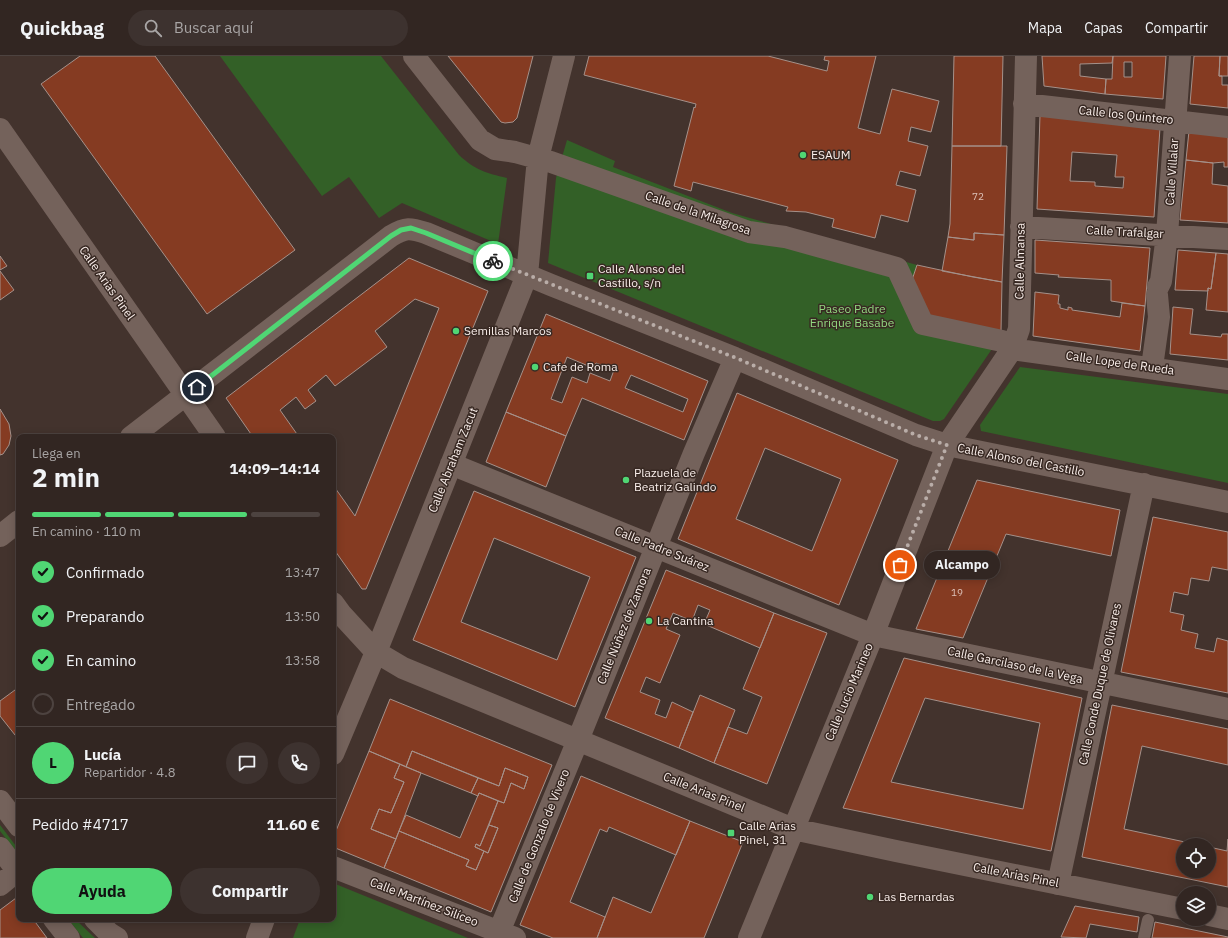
<!DOCTYPE html>
<html lang="es">
<head>
<meta charset="utf-8">
<style>
	body { margin:0; font-family:"IBM Plex Sans",sans-serif; background:#3d322f; color:#f1f3f6; height:100vh; display:flex; flex-direction:column; font-size:15px; white-space:nowrap }
	* { box-sizing:border-box; margin:0 }
	p { font-size:13px; color:#a8a5a5 }
	.icon { flex:none; width:22px; height:22px; fill:none; stroke:currentColor; stroke-width:2; stroke-linecap:round; stroke-linejoin:round }
	.map { position:relative; flex:1; overflow:hidden }
	.side { position:absolute; left:16px; top:378px; width:320px; height:488px; display:flex; flex-direction:column; background:#322622; border-radius:8px; box-shadow:0 2px 10px #0003,0 0 0 1px #4d4340 }
	.side>* { flex:none }
	.buttons { position:absolute; left:1176px; top:782px; display:grid; gap:8px }
	.buttons a { display:grid; place-items:center; width:40px; height:40px; border-radius:50%; background:#322622; box-shadow:0 2px 10px #0003,0 0 0 1px #4d4340; font-size:20px }
	.pin { position:absolute; display:grid; place-items:center; width:34px; height:34px; color:#fff; margin:-17px; border:2px solid #fff; border-radius:50%; box-shadow:0 1px 4px #0007 }
	.courier { position:absolute; display:grid; place-items:center; width:40px; height:40px; margin:-20px; border:3px solid #50d674; border-radius:50%; background:#fff; color:#222; box-shadow:0 1px 5px #0007 }
	.bubble { position:absolute; height:28px; border-radius:14px; background:#322622; box-shadow:0 2px 10px #0003,0 0 0 1px #4d4340; font-size:13px; font-weight:700; line-height:28px; text-align:center }
	.overview em { font-style:normal; font-weight:700 }
	.overview div { display:flex; flex-direction:column-reverse }
	.overview { display:flex; align-items:center; justify-content:space-between; height:68px; padding:0 16px }
	h1 { font-size:26px; font-weight:700; line-height:30px }
	.bar { display:grid; grid-template-columns:repeat(4,1fr); gap:6px 4px; align-content:center; height:48px; padding:0 16px }
	.bar i { height:5px; border-radius:3px; background:#4d4340 }
	.bar .selected { background:#50d674 }
	.bar p { grid-column:span 4 }
	.line { display:flex; align-items:center; gap:10px; padding:0 16px; border-top:1px solid #4d4340 }
	.line div { flex:1 }
	.round { display:grid; place-items:center; flex:none; width:42px; height:42px; border-radius:21px; background:#3d322f }
	ol { padding:0 16px; list-style:none }
	li { display:flex; align-items:center; gap:12px; height:44px }
	li p { margin-inline-start:auto }
	li .icon { padding:4px; border-radius:50%; background:#50d674; color:#111; stroke-width:4 }
	li:last-child { color:#a8a5a5 }
	li i { width:22px; height:22px; border:2px solid #4d4340; border-radius:50% }
	.cta { display:flex; gap:8px; margin-top:auto; padding:8px 16px }
	.cta a { flex:1; height:46px; border-radius:24px; background:#50d674; color:#111; font-size:16px; font-weight:700; line-height:46px; text-align:center }
	.cta a+a { background:#3d322f; color:#f1f3f6 }
	header { display:flex; align-items:center; gap:24px; box-sizing:border-box; height:56px; padding:0 20px; background:#322622; border-bottom:1px solid #4d4340 }
	header strong { font-size:19px }
	nav { display:flex; gap:22px; margin-inline-start:auto; font-size:14px }
	.search { width:280px; height:36px; background:#3d322f; display:flex; align-items:center; gap:10px; box-sizing:border-box; padding:0 14px; border-radius:22px; color:#a8a5a5; font-size:15px }
	.map>svg:first-child { display:block }
	.green { fill:#336027 }
	.building { fill:#853b22; stroke:#a5918a; fill-rule:evenodd }
	.lines { fill:none; stroke-linecap:round; stroke-linejoin:round }
	.lane { stroke:#74625b; stroke-width:12 }
	.street { stroke:#74625b; stroke-width:22 }
	.secondary { stroke:#74625b; stroke-width:22 }
	.done { stroke:#b9ada8; stroke-width:4; stroke-dasharray:0 7.2 }
	.route { stroke:#50d674; stroke-width:5 }
	.poi-dot { fill:#50d674; stroke:#382923; stroke-width:1.5 }
	.labels { text-anchor:middle; stroke-width:3; stroke-linejoin:round; paint-order:stroke }
	.number-label { font-size:10px; fill:#dcc1b8 }
	.street-label { font-size:12px; fill:#f9eeea; stroke:#382923 }
	.poi-label { font-size:12px; fill:#f9eeea; stroke:#382923; text-anchor:start }
	.park-label { font-size:12px; fill:#92d880; stroke:#382923 }
</style>
</head>
<body>
<header>
<strong>Quickbag</strong>
<div class="search"><svg class="icon" aria-label="search" viewBox="0 0 24 24"><circle cx="10" cy="10" r="6"/><path d="M15 15l6 6"/></svg>Buscar aquí</div>
<nav><a>Mapa</a><a>Capas</a><a>Compartir</a></nav>
</header>
<div class="map">
<svg width="1228" height="882" viewBox="0 0 1228 882">
	<rect width="100%" height="100%" fill="#43332d"/>
	<!-- green -->
	<path class="green" d="M220 0H381L459 99C475 114 486 117 507 122L498 188 402 147 379 162 349 121 322 140Z
		M567 84 615 105 613 111 732 157 917 209 911 227 994 290 944 363 940 365H933L548 207 556 122Z
		M1020 311 1228 338V427L981 375 980 369Z
		M0 769 19 794V799L0 775Z
		M333 827 468 882H293L300 863H333Z
		M68 863H75L95 882H83Z"/>
	<!-- building -->
	<path class="building" d="M80 0H155L295 194 207 258 41 28Z
		M448 0H533L517 62 513 66 505 67 501 66Z
		M589 0H768L827 15 829 5 824 4 825 0H876L858 72 880 78 892 33 939 45 931 76 911 71 908 85 928 90 920 120 900 115 896 129 916 134 908 166 881 159 875 182 832 171 834 163 806 156 786 155 788 151 693 126 691 135 674 130 694 51 695 52 696 48 584 19Z
		M954 0H1003L1001 90H952Z
		M1042 0H1113L1112 7 1080 8V20L1106 23 1105 38 1044 30Z
		M1113 0H1166L1163 43 1105 38 1106 23H1112ZM1124 6H1132V21H1124Z
		M1194 0H1220L1219 20H1222V29H1228V52L1190 48Z
		M1220 0H1228V20H1219Z
		M1040 59 1160 72 1154 161 1037 153ZM1072 96 1117 99 1115 121H1124L1123 132 1095 130V126L1070 125Z
		M1189 75 1228 80V111H1224V106L1213 107 1186 104Z
		M952 90H1007L1004 179 974 177V184L948 181 950 168Z
		M1186 104 1213 107 1212 128 1228 130V167L1180 164Z
		M974 177 1004 179 1002 226 942 215 948 181 974 184Z
		M1035 184 1150 192 1145 250 1111 245V224L1058 221 1059 219 1035 217Z
		M1178 194 1216 197 1211 233 1208 232V235L1175 234Z
		M1216 197 1228 198V256L1206 254 1208 232 1211 233Z
		M0 200 7 210 0 214Z
		M409 202 488 235 371 521 366 533H362L333 492V429L355 460 439 252 415 243 375 275 387 291 335 330 326 319 308 334 316 345 305 353 296 341 280 354 299 381H253L226 342Z
		M917 209 973 221 1002 226 1001 275 929 261 911 227Z
		M0 215 14 234 0 244Z
		M1035 236 1059 239 1058 248H1060V252L1068 254V251L1072 252V254L1120 261 1122 247 1145 250 1140 295 1033 280Z
		M1173 251 1193 253 1190 278 1221 281 1222 278H1228V304L1170 298Z
		M546 258 708 325 684 384 582 342 566 380 506 356ZM567 301 593 312 596 307 614 314 610 325 590 317 587 327 572 321 562 347 551 343ZM631 319 688 343 683 356 625 332Z
		M737 337 898 404 839 549 678 483ZM765 392 841 423 812 495 736 463Z
		M0 353 9 368 11 380 9 389 3 398 0 399Z
		M506 356 566 380 546 431 486 406Z
		M977 424 1120 454 1111 500 1006 478 963 582 916 573Z
		M474 435 636 501 575 651 413 584ZM494 482 590 521 557 604 461 566Z
		M1153 461 1228 476V514L1212 511 1209 525 1191 522 1188 539 1174 536 1170 556 1184 559 1181 574 1198 578 1195 592 1214 596 1217 582 1228 585V637L1121 616Z
		M666 514 774 557 760 592 704 568 710 554 698 549 692 565 673 557 666 573 680 579 660 627 646 621 640 636 660 644 655 658 666 662 672 646 693 656 679 692 605 662Z
		M774 557 827 577 767 728 714 707 728 671 747 678 762 641 743 633Z
		M904 602 1082 642 1051 795 843 752ZM925 642 1040 667 1023 753 891 726Z
		M19 631V684L0 660V645Z
		M700 639 735 654 714 707 679 692Z
		M390 643 552 709 491 856 384 812 399 775 469 804 466 810 476 814 484 795 488 797 498 772 489 769 498 745 504 747 511 727 524 733 528 721 505 712 499 730 412 695 406 711 369 695Z
		M1112 649 1228 673V709L1142 690 1124 773 1199 789H1183V815H1209V791L1227 795 1228 783V831L1082 801Z
		M369 695 400 708 394 722 404 726 391 757 379 753 371 773 396 783 384 812 333 791V782Z
		M412 695 478 722 471 737 406 711Z
		M400 708 421 717 396 783 371 773 379 753 391 757 404 726 394 722Z
		M505 712 528 721 524 733 511 727 504 747 479 737 478 740 471 737 478 722 499 730Z
		M581 720 690 765 676 799 609 771 607 776 600 773 570 846 605 861 597 882H553L520 869Z
		M479 737 498 745 480 790 476 788 475 791 484 795 476 814 466 810 469 804 399 775 406 759 460 782Z
		M690 765 743 786 704 882H597L613 841 651 857Z
		M489 769 498 772 488 797 475 791 476 788 480 790Z
		M16 842 19 845V863H33L47 882H0V854Z
		M1075 850 1139 861 1137 876 1090 868 1086 882 1061 881Z
		M1155 866 1228 881V882H1152Z"/>
	<g class="lines">
		<!-- lane -->
		<path class="lane" d="M1144 882 1148 864"/>
		<!-- street -->
		<path class="street" d="M414 0 480 84 495 93 515 96 551 106 749 176 785 181 897 212 923 268 1002 285 1012 293
			M1024 48 1228 71
			M0 73 215 381
			M1021 171 1228 183
			M1158 231 1161 225 1167 179 1180 0
			M1012 293 1228 323
			M1152 311 1159 261 1157 239
			M131 381 391 180C406 171 410 172 426 177L551 229 735 302 916 379 947 389 1228 446
			M451 408 873 579 1228 653
			M0 480 19 465
			M333 547 341 558 376 596 403 612 793 773 896 795 1183 853
			M333 698 376 596 527 219 538 102 564 0
			M0 792 19 817
			M333 811 515 882
			M1058 828 1144 428
			M0 829 17 815
			M1209 859 1228 863
			M54 863 69 882
			M499 876 578 684 694 397 735 302
			M257 882 264 863
			M749 882 873 579 947 389 1012 293 1019 273 1026 0"/>
		<!-- secondary -->
		<path class="secondary" d="M0 745 19 770
			M95 863 109 877 117 882"/>
	</g>
	<g class="lines">
		<!-- done -->
		<path class="done" d="M493 205 736 302 916 379 947 389 900 509"/>
		<!-- route -->
		<path class="route" d="M197 331 391 180 401 174 411 172 426 177 493 205"/>
	</g>
	<!-- markers -->
	<g class="poi-dot">
		<circle cx="803" cy="99" r="4"/>
		<rect x="586" y="216" width="8" height="8" rx="2"/>
		<circle cx="456" cy="275" r="4"/>
		<circle cx="535" cy="311" r="4"/>
		<circle cx="626" cy="424" r="4"/>
		<circle cx="649" cy="565" r="4"/>
		<rect x="727" y="773" width="8" height="8" rx="2"/>
		<circle cx="870" cy="841" r="4"/>
	</g>
	<g class="labels">
		<!-- number labels -->
		<g class="number-label">
			<text x="978" y="144">72</text>
			<text x="957" y="540">19</text>
		</g>
		<!-- street labels -->
		<g class="street-label">
			<text transform="translate(1126 59) rotate(6)" y="4">Calle los Quintero</text>
			<text transform="translate(1172 116) rotate(-86)" y="4">Calle Villalar</text>
			<text transform="translate(698 157) rotate(19)" y="4">Calle de la Milagrosa</text>
			<text transform="translate(1125 176) rotate(3)" y="4">Calle Trafalgar</text>
			<text transform="translate(1020 205) rotate(-89)" y="4">Calle Almansa</text>
			<text transform="translate(107 227) rotate(55)" y="4">Calle Arias Pinel</text>
			<text transform="translate(1120 307) rotate(8)" y="4">Calle Lope de Rueda</text>
			<text transform="translate(453 404) rotate(-68)" y="4">Calle Abraham Zacut</text>
			<text transform="translate(1021 404) rotate(11)" y="4">Calle Alonso del Castillo</text>
			<text transform="translate(662 493) rotate(22)" y="4">Calle Padre Suárez</text>
			<text transform="translate(624 570) rotate(-68)" y="4">Calle Núñez de Zamora</text>
			<text transform="translate(1015 609) rotate(12)" y="4">Calle Garcilaso de la Vega</text>
			<text transform="translate(1100 628) rotate(-78)" y="4">Calle Conde Duque de Olivares</text>
			<text transform="translate(849 636) rotate(-67)" y="4">Calle Lucio Marineo</text>
			<text transform="translate(704 736) rotate(22)" y="4">Calle Arias Pinel</text>
			<text transform="translate(539 780) rotate(-68)" y="4">Calle de Gonzalo de Vivero</text>
			<text transform="translate(1016 819) rotate(11)" y="4">Calle Arias Pinel</text>
			<text transform="translate(424 846) rotate(21)" y="4">Calle Martínez Silíceo</text>
		</g>
		<!-- poi labels -->
		<g class="poi-label">
			<text x="811" y="103">ESAUM</text>
			<text x="598" y="217">Calle Alonso del<tspan x="598" dy="14">Castillo, s/n</tspan></text>
			<text x="464" y="279">Semillas Marcos</text>
			<text x="543" y="315">Cafe de Roma</text>
			<text x="634" y="421">Plazuela de<tspan x="634" dy="14">Beatriz Galindo</tspan></text>
			<text x="657" y="569">La Cantina</text>
			<text x="739" y="774">Calle Arias<tspan x="739" dy="14">Pinel, 31</tspan></text>
			<text x="878" y="845">Las Bernardas</text>
		</g>
		<!-- park labels -->
		<g class="park-label">
			<text x="852" y="257">Paseo Padre<tspan x="852" dy="14">Enrique Basabe</tspan></text>
		</g>
	</g>
</svg>
<div class="buttons">
<a><svg class="icon" aria-label="locate" viewBox="0 0 24 24"><circle cx="12" cy="12" r="6"/><path d="M12 2v4M12 18v4M2 12h4M18 12h4"/></svg></a>
<a><svg class="icon" aria-label="layers" viewBox="0 0 24 24"><path d="M12 4l9 5-9 5-9-5zM3 14l9 5 9-5"/></svg></a>
</div>
<div class="pin" style="left:900px;top:509px;background:#ea580c"><svg class="icon" aria-label="bag" viewBox="0 0 24 24"><path d="M5 8h14l-1 12H6zM9 8a3 3 0 0 1 6 0"/></svg></div>
<div class="pin" style="left:197px;top:331px;background:#1f2937"><svg class="icon" aria-label="home" viewBox="0 0 24 24"><path d="M3 11l9-7 9 7M6 9v11h12V9"/></svg></div>
<div class="courier" style="left:493px;top:205px"><svg class="icon" aria-label="bike" viewBox="0 0 24 24"><circle cx="6" cy="16" r="4"/><circle cx="18" cy="16" r="4"/><path d="M6 16l4-8h5l3 8M10 8l3 8H6M13 5h3"/></svg></div>
<div class="bubble" style="left:924px;top:495px;width:76px">Alcampo</div>
<section class="side">
<div class="overview"><div><h1>2 min</h1><p>Llega en</p></div><em>14:09–14:14</em></div>
<div class="bar"><i class="selected"></i><i class="selected"></i><i class="selected"></i><i></i><p>En camino · 110 m</p></div>
<ol>
<li><svg class="icon" aria-label="check" viewBox="0 0 24 24"><path d="M5 12l5 5 9-10"/></svg>Confirmado<p>13:47</p></li>
<li><svg class="icon" aria-label="check" viewBox="0 0 24 24"><path d="M5 12l5 5 9-10"/></svg>Preparando<p>13:50</p></li>
<li><svg class="icon" aria-label="check" viewBox="0 0 24 24"><path d="M5 12l5 5 9-10"/></svg>En camino<p>13:58</p></li>
<li><i></i>Entregado</li>
</ol>
<div class="line" style="height:72px"><b class="round" style="background:#50d674;color:#111">L</b><div><b>Lucía</b><p>Repartidor · 4.8</p></div><a class="round"><svg class="icon" aria-label="chat" viewBox="0 0 24 24"><path d="M4 5h16v11H9l-5 4z"/></svg></a><a class="round"><svg class="icon" aria-label="phone" viewBox="0 0 24 24"><path d="M5 4h4l2 5-3 2q2 4 5 5l2-3 5 2v4C11 20 4 13 5 4z"/></svg></a></div>
<div class="line" style="height:52px"><div>Pedido #4717</div><b>11.60 €</b></div>
<div class="cta"><a>Ayuda</a><a>Compartir</a></div>
</section>
</div>
</body>
</html>
